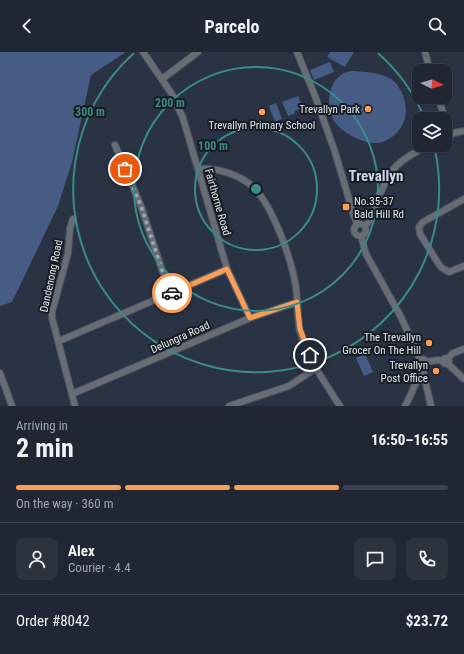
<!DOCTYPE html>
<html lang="en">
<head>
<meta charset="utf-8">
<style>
	body { margin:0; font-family:"Roboto Condensed",sans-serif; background:#2d323f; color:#f1f3f6; height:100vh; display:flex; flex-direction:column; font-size:15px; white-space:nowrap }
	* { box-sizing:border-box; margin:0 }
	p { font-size:13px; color:#a2a5ac }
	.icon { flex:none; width:22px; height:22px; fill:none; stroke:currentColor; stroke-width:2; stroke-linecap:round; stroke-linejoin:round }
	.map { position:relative; height:354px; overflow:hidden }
	.details { display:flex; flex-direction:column; background:#202633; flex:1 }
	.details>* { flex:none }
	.needle { width:26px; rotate:95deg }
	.controls { position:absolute; left:412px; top:12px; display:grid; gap:8px }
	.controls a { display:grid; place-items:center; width:40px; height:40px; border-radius:8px; background:#202633; box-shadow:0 1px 3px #0004,0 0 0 1px #3d434e; font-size:20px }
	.pin { position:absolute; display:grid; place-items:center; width:34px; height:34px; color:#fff; margin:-17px; border:2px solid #fff; border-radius:50%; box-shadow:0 1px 4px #0007 }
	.courier { position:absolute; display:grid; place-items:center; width:40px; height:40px; margin:-20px; border:3px solid #fc9d53; border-radius:50%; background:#fff; color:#222; box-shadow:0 1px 5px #0007 }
	.summary em { font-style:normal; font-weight:700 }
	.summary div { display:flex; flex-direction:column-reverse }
	.summary { display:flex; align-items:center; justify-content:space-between; height:68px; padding:0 16px }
	h1 { font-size:26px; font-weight:700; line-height:30px }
	.bar { display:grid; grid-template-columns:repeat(4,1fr); gap:6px 4px; align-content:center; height:48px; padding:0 16px }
	.bar i { height:5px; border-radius:3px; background:#3d434e }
	.bar .selected { background:#fc9d53 }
	.bar p { grid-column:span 4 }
	.line { display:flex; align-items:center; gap:10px; padding:0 16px; border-top:1px solid #3d434e }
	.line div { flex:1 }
	.round { display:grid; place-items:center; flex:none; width:42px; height:42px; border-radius:8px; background:#2d323f }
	header { display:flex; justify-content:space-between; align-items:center; height:52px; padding:0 16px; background:#202633; font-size:18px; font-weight:700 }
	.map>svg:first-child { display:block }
	.green { fill:#475c85 }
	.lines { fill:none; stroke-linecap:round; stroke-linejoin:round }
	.minor-casing { stroke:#475060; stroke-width:8 }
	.minor { stroke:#686c75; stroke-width:6 }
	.done { stroke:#a0a7b4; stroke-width:4; stroke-dasharray:0 7.2 }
	.route { stroke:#fc9d53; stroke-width:5 }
	.ring { fill:none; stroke:#398c88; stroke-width:2 }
	.poi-dot { fill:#fc9d53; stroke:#171b22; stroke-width:1.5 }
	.labels { text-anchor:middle; stroke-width:4; stroke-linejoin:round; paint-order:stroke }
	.poi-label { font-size:11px; fill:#e0e6f0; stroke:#171b22; text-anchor:end }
	.street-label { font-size:11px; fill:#e0e6f0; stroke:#171b22 }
	.district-label { font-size:15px; font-weight:bold; fill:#cbd7ec; stroke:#171b22 }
	.centre { fill:#398c88; stroke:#171b22; stroke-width:2 }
	.ring-label { font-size:12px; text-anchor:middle; font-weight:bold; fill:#398c88; stroke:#171b22; stroke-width:4; stroke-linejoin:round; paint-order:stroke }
</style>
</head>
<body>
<header><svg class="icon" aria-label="back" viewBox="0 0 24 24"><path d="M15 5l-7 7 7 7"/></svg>Parcelo<svg class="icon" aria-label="search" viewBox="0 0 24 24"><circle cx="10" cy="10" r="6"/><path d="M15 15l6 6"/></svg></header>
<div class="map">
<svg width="464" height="354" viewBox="0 0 464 354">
	<rect width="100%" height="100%" fill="#2a3344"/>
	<!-- green -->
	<path class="green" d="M0 0H126L91 23 72 110 58 154 12 250 0 254Z
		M330 0H354L345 15 327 5Z
		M330 10 334 20 314 28 310 18Z
		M350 19C361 19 382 21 391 27 396 30 398 34 401 39 409 55 408 73 392 85 387 88 382 91 376 91 363 92 341 80 334 69 324 53 329 23 350 19Z
		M298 44 303 56 295 59V61L288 64 282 50Z
		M276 51 282 67 275 70 269 54Z
		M365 302 373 320 364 324 356 306Z"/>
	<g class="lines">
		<defs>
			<path id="minor" d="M143 0 172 42 183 66 227 217 250 266
				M297 0 315 44 335 100 353 161 357 172
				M425 0 430 19
				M162 27 198 0
				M438 45 450 82
				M445 85 454 81 464 79
				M115 93 141 154 162 218 172 241
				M198 117C217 115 241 123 254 136 274 156 292 209 296 236 298 250 297 265 300 279 308 306 324 330 340 354
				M464 147 423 170 419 175 420 182 438 211 442 216 449 220 464 214
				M73 167 70 176 68 201 52 260V266L75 354
				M354 178a6 6 0 1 1 12 0a6 6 0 1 1-12 0Z
				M365 174C372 168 374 158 377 150 390 114 397 110 429 93
				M361 184 366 202 401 265 420 307
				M59 289 227 217
				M443 309a3 3 0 1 1 6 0a3 3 0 1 1-6 0Z
				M418 311a4 4 0 1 1 8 0a4 4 0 1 1-8 0Z
				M447 307 453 301 464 297
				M426 310 438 308 443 309
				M448 312 464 327
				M422 315 431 354
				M0 321 12 354
				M72 342 250 266 297 250
				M229 354 289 334 316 316
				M405 354C411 345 415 327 423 322"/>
		</defs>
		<!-- minor casing -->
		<use href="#minor" class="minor-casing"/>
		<!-- minor -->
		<use href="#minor" class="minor"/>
	</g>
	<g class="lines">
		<!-- done -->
		<path class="done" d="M125 117 141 154 162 218 172 241"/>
		<!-- route -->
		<path class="route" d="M172 241 227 217 250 266 297 250 300 277 310 303"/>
	</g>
	<!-- distance rings -->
	<g class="ring">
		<circle cx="256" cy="137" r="61"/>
		<circle cx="256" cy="137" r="122"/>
		<path d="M378 1A183 183 0 0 1 425 67M434 94A183 183 0 1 1 134 1"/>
	</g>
	<!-- markers -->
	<g class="poi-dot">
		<circle cx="368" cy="57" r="4"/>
		<circle cx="262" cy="60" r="4"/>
		<rect x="342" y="151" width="8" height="8" rx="2"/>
		<circle cx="429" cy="291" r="4"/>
		<circle cx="436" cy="319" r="4"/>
	</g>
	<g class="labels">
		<!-- poi labels -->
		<g class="poi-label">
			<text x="360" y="61">Trevallyn Park</text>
			<text x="262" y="77" text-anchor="middle">Trevallyn Primary School</text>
			<text x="354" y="153" text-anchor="start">No.35-37<tspan x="354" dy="13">Bald Hill Rd</tspan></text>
			<text x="421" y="289">The Trevallyn<tspan x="421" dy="13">Grocer On The Hill</tspan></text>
			<text x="428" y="317">Trevallyn<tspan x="428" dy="13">Post Office</tspan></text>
		</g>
		<!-- street labels -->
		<g class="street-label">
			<text transform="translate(218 150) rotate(74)" y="4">Fairthorne Road</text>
			<text transform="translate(51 224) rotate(-78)" y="4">Dandenong Road</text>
			<text transform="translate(180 285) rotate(-24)" y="4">Delungra Road</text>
		</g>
		<!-- district labels -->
		<g class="district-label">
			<text x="376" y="129">Trevallyn</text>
		</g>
	</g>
	<circle cx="256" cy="137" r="6" class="centre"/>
	<g class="ring-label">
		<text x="170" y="55">200 m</text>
		<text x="90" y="64">300 m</text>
		<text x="213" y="98">100 m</text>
	</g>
</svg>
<div class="controls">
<a><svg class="needle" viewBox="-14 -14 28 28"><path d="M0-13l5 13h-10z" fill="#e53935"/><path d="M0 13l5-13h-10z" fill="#a2a5ac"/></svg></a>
<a><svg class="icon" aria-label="layers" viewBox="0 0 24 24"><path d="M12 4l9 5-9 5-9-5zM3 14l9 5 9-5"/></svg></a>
</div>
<div class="pin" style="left:125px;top:117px;background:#ea580c"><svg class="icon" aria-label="bag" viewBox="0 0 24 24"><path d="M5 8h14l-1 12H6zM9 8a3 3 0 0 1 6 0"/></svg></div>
<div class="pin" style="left:310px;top:303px;background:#1f2937"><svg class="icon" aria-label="home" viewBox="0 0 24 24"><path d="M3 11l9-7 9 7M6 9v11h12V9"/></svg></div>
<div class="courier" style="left:172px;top:241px"><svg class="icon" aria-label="car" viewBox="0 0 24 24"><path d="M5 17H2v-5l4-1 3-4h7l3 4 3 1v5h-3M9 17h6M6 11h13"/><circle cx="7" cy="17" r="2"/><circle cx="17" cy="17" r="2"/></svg></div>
</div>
<section class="details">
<div class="summary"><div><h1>2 min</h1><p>Arriving in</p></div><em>16:50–16:55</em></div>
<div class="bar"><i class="selected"></i><i class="selected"></i><i class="selected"></i><i></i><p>On the way · 360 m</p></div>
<div class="line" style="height:72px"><a class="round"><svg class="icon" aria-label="person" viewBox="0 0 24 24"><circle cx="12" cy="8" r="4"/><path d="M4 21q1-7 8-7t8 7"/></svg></a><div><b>Alex</b><p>Courier · 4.4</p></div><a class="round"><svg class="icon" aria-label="chat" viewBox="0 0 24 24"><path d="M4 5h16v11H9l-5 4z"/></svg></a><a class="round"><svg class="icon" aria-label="phone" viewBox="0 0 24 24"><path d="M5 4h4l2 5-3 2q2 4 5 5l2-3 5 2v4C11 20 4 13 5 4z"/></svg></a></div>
<div class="line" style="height:52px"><div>Order #8042</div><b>$23.72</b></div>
</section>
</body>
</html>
